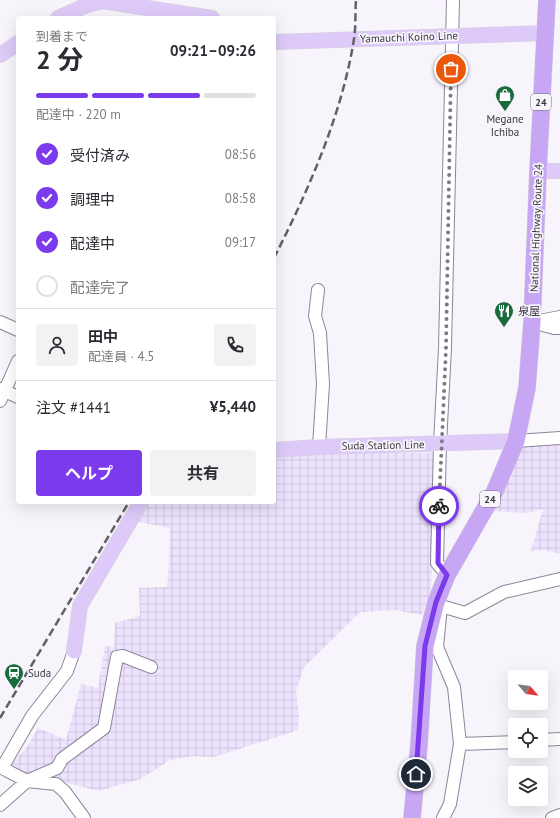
<!DOCTYPE html>
<html lang="ja">
<head>
<meta charset="utf-8">
<style>
	body { margin:0; font-family:"PT Sans","Noto Sans JP",sans-serif; background:#f2f2f3; color:#2b2b33; height:100vh; display:flex; flex-direction:column; font-size:15px; white-space:nowrap }
	* { box-sizing:border-box; margin:0 }
	p { font-size:13px; color:#7c7c81 }
	.icon { flex:none; width:22px; height:22px; fill:none; stroke:currentColor; stroke-width:2; stroke-linecap:round; stroke-linejoin:round }
	.map { position:relative; flex:1; overflow:hidden }
	.drawer { position:absolute; left:16px; top:16px; width:260px; height:488px; display:flex; flex-direction:column; background:#fff; border-radius:4px; box-shadow:0 4px 16px #0002 }
	.drawer>* { flex:none }
	.needle { width:26px; rotate:118deg }
	.buttons { position:absolute; left:508px; top:670px; display:grid; gap:8px }
	.buttons a { display:grid; place-items:center; width:40px; height:40px; border-radius:4px; background:#fff; box-shadow:0 4px 16px #0002; font-size:20px }
	.pin { position:absolute; display:grid; place-items:center; width:34px; height:34px; color:#fff; margin:-17px; border:2px solid #fff; border-radius:50%; box-shadow:0 1px 4px #0007 }
	.courier { position:absolute; display:grid; place-items:center; width:40px; height:40px; margin:-20px; border:3px solid #7c3aed; border-radius:50%; background:#fff; color:#222; box-shadow:0 1px 5px #0007 }
	.headline em { font-style:normal; font-weight:700 }
	.headline div { display:flex; flex-direction:column-reverse }
	.headline { display:flex; align-items:center; justify-content:space-between; height:68px; padding:0 20px }
	h1 { font-size:26px; font-weight:700; line-height:30px }
	.bar { display:grid; grid-template-columns:repeat(4,1fr); gap:6px 4px; align-content:center; height:48px; padding:0 20px }
	.bar i { height:5px; border-radius:3px; background:#e1e1e2 }
	.bar .on { background:#7c3aed }
	.bar p { grid-column:span 4 }
	.line { display:flex; align-items:center; gap:10px; padding:0 20px; border-top:1px solid #e1e1e2 }
	.line div { flex:1 }
	.round { display:grid; place-items:center; flex:none; width:42px; height:42px; border-radius:4px; background:#f2f2f3 }
	ol { padding:0 20px; list-style:none }
	li { display:flex; align-items:center; gap:12px; height:44px }
	li p { margin-inline-start:auto }
	li .icon { padding:4px; border-radius:50%; background:#7c3aed; color:#fff; stroke-width:4 }
	li:last-child { color:#7c7c81 }
	li i { width:22px; height:22px; border:2px solid #e1e1e2; border-radius:50% }
	.cta { display:flex; gap:8px; margin-top:auto; padding:8px 20px }
	.cta a { flex:1; height:46px; border-radius:4px; background:#7c3aed; color:#fff; font-size:16px; font-weight:700; line-height:46px; text-align:center }
	.cta a+a { background:#f2f2f3; color:#2b2b33 }
	.map>svg:first-child { display:block }
	.industrial { fill:url(#industrial-grid) }
	.lines { fill:none; stroke-linecap:round; stroke-linejoin:round }
	.minor-casing { stroke:#8d8698; stroke-width:14 }
	.major-casing { stroke:#d4d3d5; stroke-width:16 }
	.highway-casing { stroke:#d4d3d5; stroke-width:18 }
	.minor { stroke:#fff; stroke-width:12 }
	.major { stroke:#ddcaf8; stroke-width:15 }
	.highway { stroke:#c7a6f4; stroke-width:17 }
	.rail { stroke:#625f67; stroke-width:2.5; stroke-dasharray:8 4; stroke-linecap:butt }
	.done { stroke:#7d7a82; stroke-width:4; stroke-dasharray:0 7.2 }
	.route { stroke:#7c3aed; stroke-width:5 }
	.labels { text-anchor:middle; stroke-width:3.5; stroke-linejoin:round; paint-order:stroke }
	.shield { fill:#f7f4fc; stroke:#737078; stroke-width:1 }
	.shield-label { font-size:10px; font-weight:bold; fill:#3b3840 }
	.street-label { font-size:11px; fill:#3b3840; stroke:#f7f4fc }
	.poi-label { font-size:11px; fill:#3b3840; stroke:#f7f4fc; text-anchor:start }
</style>
</head>
<body>
<div class="map">
<svg width="560" height="818" viewBox="0 0 560 818">
	<defs>
		<pattern id="industrial-grid" width="8" height="8" patternUnits="userSpaceOnUse"><rect width="8" height="8" fill="#eee3ff"/><path d="M0 4h8M4 0v8" fill="none" stroke="#cdc4dc"/></pattern>
	</defs>
	<rect width="100%" height="100%" fill="#f7f4fc"/>
	<!-- industrial -->
	<path class="industrial" d="M560 443V554L544 550 531 551 543 509 527 513 491 511 506 481 510 480 522 444Z
		M335 452 436 453 431 590 422 615 395 610 360 612 304 667 296 690 299 715 298 730 214 757 193 756 170 760 141 779 98 791 56 780 35 781 10 766 27 747 38 728 66 740 81 684 98 688 105 646 114 647 115 623 140 616 139 588 167 587 169 564 170 528 134 521 145 502H274V457Z"/>
	<g class="lines">
		<defs>
			<path id="minor" d="M318 290 315 316 320 333 323 384 319 447
				M0 322 18 330
				M532 322 554 328H560
				M534 322 560 317
				M0 389 18 397
				M0 401 18 361
				M516 441 560 438
				M447 575 437 563 440 444 445 348 453 0
				M441 606 437 647 454 687 460 744 450 804 443 818
				M441 606 465 613 504 592 560 579
				M74 651 67 671 32 716 2 768 27 781 56 784 65 792 84 818
				M541 740 560 739
				M460 744 515 742
				M0 805 27 781 57 768 62 759 104 728 117 657 123 656 151 667
				M552 818 560 815"/>
			<path id="major" d="M58 18 87 5 102 1 212 18
				M274 42 545 33
				M0 55 18 43
				M538 171H560
				M274 450 319 447 516 441
				M74 651 80 606 141 502"/>
			<path id="highway" d="M412 818 419 745 425 646 436 602 447 575 494 493 516 441 527 388 532 322 538 171 547 0"/>
		</defs>
		<!-- minor casing -->
		<use href="#minor" class="minor-casing"/>
		<!-- major casing -->
		<use href="#major" class="major-casing"/>
		<!-- highway casing -->
		<use href="#highway" class="highway-casing"/>
		<!-- minor -->
		<use href="#minor" class="minor"/>
		<!-- major -->
		<use href="#major" class="major"/>
		<!-- highway -->
		<use href="#highway" class="highway"/>
		<!-- rail -->
		<path class="rail" d="M274 258C308 191 342 115 354 39 356 27 355 13 356 0
			M0 718 129 502"/>
	</g>
	<g class="lines">
		<!-- done -->
		<path class="done" d="M439 506 446 348 451 69"/>
		<!-- route -->
		<path class="route" d="M416 774 425 646 436 602 447 575 438 563 439 506"/>
	</g>
	<!-- icons -->
	<defs>
		<symbol id="shop-pin" viewBox="-11 -11 22 30"><path d="M0 17L-7.5 6A9.5 9.5 0 1 1 7.5 6Z" fill="#186b3c" stroke="#f7f4fc"/><path d="M-5-2.5h2.3a2.7 3.5 0 0 1 5.4 0H5L5.5 6h-11ZM-1.5-2.5h3a1.5 2.3 0 0 0-3 0Z" fill="#fff"/></symbol>
		<symbol id="restaurant-pin" viewBox="-11 -11 22 30"><path d="M0 17L-7.5 6A9.5 9.5 0 1 1 7.5 6Z" fill="#186b3c" stroke="#f7f4fc"/><path d="M-5-6h1v4h1v-4h1v4h1v-4h1v5L-1.5 .5V6h-2V.5L-5-1ZM5-6V6H3V1.5H1.5Q1.5-4 5-6Z" fill="#fff"/></symbol>
		<symbol id="station-pin" viewBox="-11 -11 22 30"><path d="M0 17L-7.5 6A9.5 9.5 0 1 1 7.5 6Z" fill="#186b3c" stroke="#f7f4fc"/><path d="M-3-6H3Q5-6 5-4V2Q5 4 3 4L4.5 6H3L1.5 4h-3L-3 6H-4.5L-3 4Q-5 4-5 2V-4Q-5-6-3-6ZM-3.5-4v3h7v-3ZM-3.5 1v1.5H-2V1ZM2 1v1.5H3.5V1Z" fill="#fff"/></symbol>
	</defs>
	<g fill-rule="evenodd">
		<use href="#shop-pin" x="494" y="84" width="22" height="30"/>
		<use href="#restaurant-pin" x="493" y="300" width="22" height="30"/>
		<use href="#station-pin" x="3" y="662" width="22" height="30"/>
	</g>
	<g class="labels">
		<!-- shield labels -->
		<g class="shield">
			<rect x="531" y="94" width="20" height="16" rx="3"/>
			<rect x="480" y="491" width="20" height="16" rx="3"/>
		</g>
		<g class="shield-label">
			<text x="541" y="106">24</text>
			<text x="490" y="503">24</text>
		</g>
		<!-- street labels -->
		<g class="street-label">
			<text transform="translate(409 37) rotate(-2)" y="4">Yamauchi Koino Line</text>
			<text transform="translate(536 228) rotate(-88)" y="4">National Highway Route 24</text>
			<text transform="translate(383 445) rotate(-1)" y="4">Suda Station Line</text>
		</g>
		<!-- poi labels -->
		<g class="poi-label">
			<text x="505" y="123" text-anchor="middle">Megane<tspan x="505" dy="13">Ichiba</tspan></text>
			<text x="518" y="315">泉屋</text>
			<text x="28" y="677">Suda</text>
		</g>
	</g>
</svg>
<div class="buttons">
<a><svg class="needle" viewBox="-14 -14 28 28"><path d="M0-13l5 13h-10z" fill="#e53935"/><path d="M0 13l5-13h-10z" fill="#7c7c81"/></svg></a>
<a><svg class="icon" aria-label="locate" viewBox="0 0 24 24"><circle cx="12" cy="12" r="6"/><path d="M12 2v4M12 18v4M2 12h4M18 12h4"/></svg></a>
<a><svg class="icon" aria-label="layers" viewBox="0 0 24 24"><path d="M12 4l9 5-9 5-9-5zM3 14l9 5 9-5"/></svg></a>
</div>
<div class="pin" style="left:451px;top:69px;background:#ea580c"><svg class="icon" aria-label="bag" viewBox="0 0 24 24"><path d="M5 8h14l-1 12H6zM9 8a3 3 0 0 1 6 0"/></svg></div>
<div class="pin" style="left:416px;top:774px;background:#1f2937"><svg class="icon" aria-label="home" viewBox="0 0 24 24"><path d="M3 11l9-7 9 7M6 9v11h12V9"/></svg></div>
<div class="courier" style="left:439px;top:506px"><svg class="icon" aria-label="bike" viewBox="0 0 24 24"><circle cx="6" cy="16" r="4"/><circle cx="18" cy="16" r="4"/><path d="M6 16l4-8h5l3 8M10 8l3 8H6M13 5h3"/></svg></div>
<section class="drawer">
<div class="headline"><div><h1>2 分</h1><p>到着まで</p></div><em>09:21–09:26</em></div>
<div class="bar"><i class="on"></i><i class="on"></i><i class="on"></i><i></i><p>配達中 · 220 m</p></div>
<ol>
<li><svg class="icon" aria-label="check" viewBox="0 0 24 24"><path d="M5 12l5 5 9-10"/></svg>受付済み<p>08:56</p></li>
<li><svg class="icon" aria-label="check" viewBox="0 0 24 24"><path d="M5 12l5 5 9-10"/></svg>調理中<p>08:58</p></li>
<li><svg class="icon" aria-label="check" viewBox="0 0 24 24"><path d="M5 12l5 5 9-10"/></svg>配達中<p>09:17</p></li>
<li><i></i>配達完了</li>
</ol>
<div class="line" style="height:72px"><a class="round"><svg class="icon" aria-label="person" viewBox="0 0 24 24"><circle cx="12" cy="8" r="4"/><path d="M4 21q1-7 8-7t8 7"/></svg></a><div><b>田中</b><p>配達員 · 4.5</p></div><a class="round"><svg class="icon" aria-label="phone" viewBox="0 0 24 24"><path d="M5 4h4l2 5-3 2q2 4 5 5l2-3 5 2v4C11 20 4 13 5 4z"/></svg></a></div>
<div class="line" style="height:52px"><div>注文 #1441</div><b>¥5,440</b></div>
<div class="cta"><a>ヘルプ</a><a>共有</a></div>
</section>
</div>
</body>
</html>
